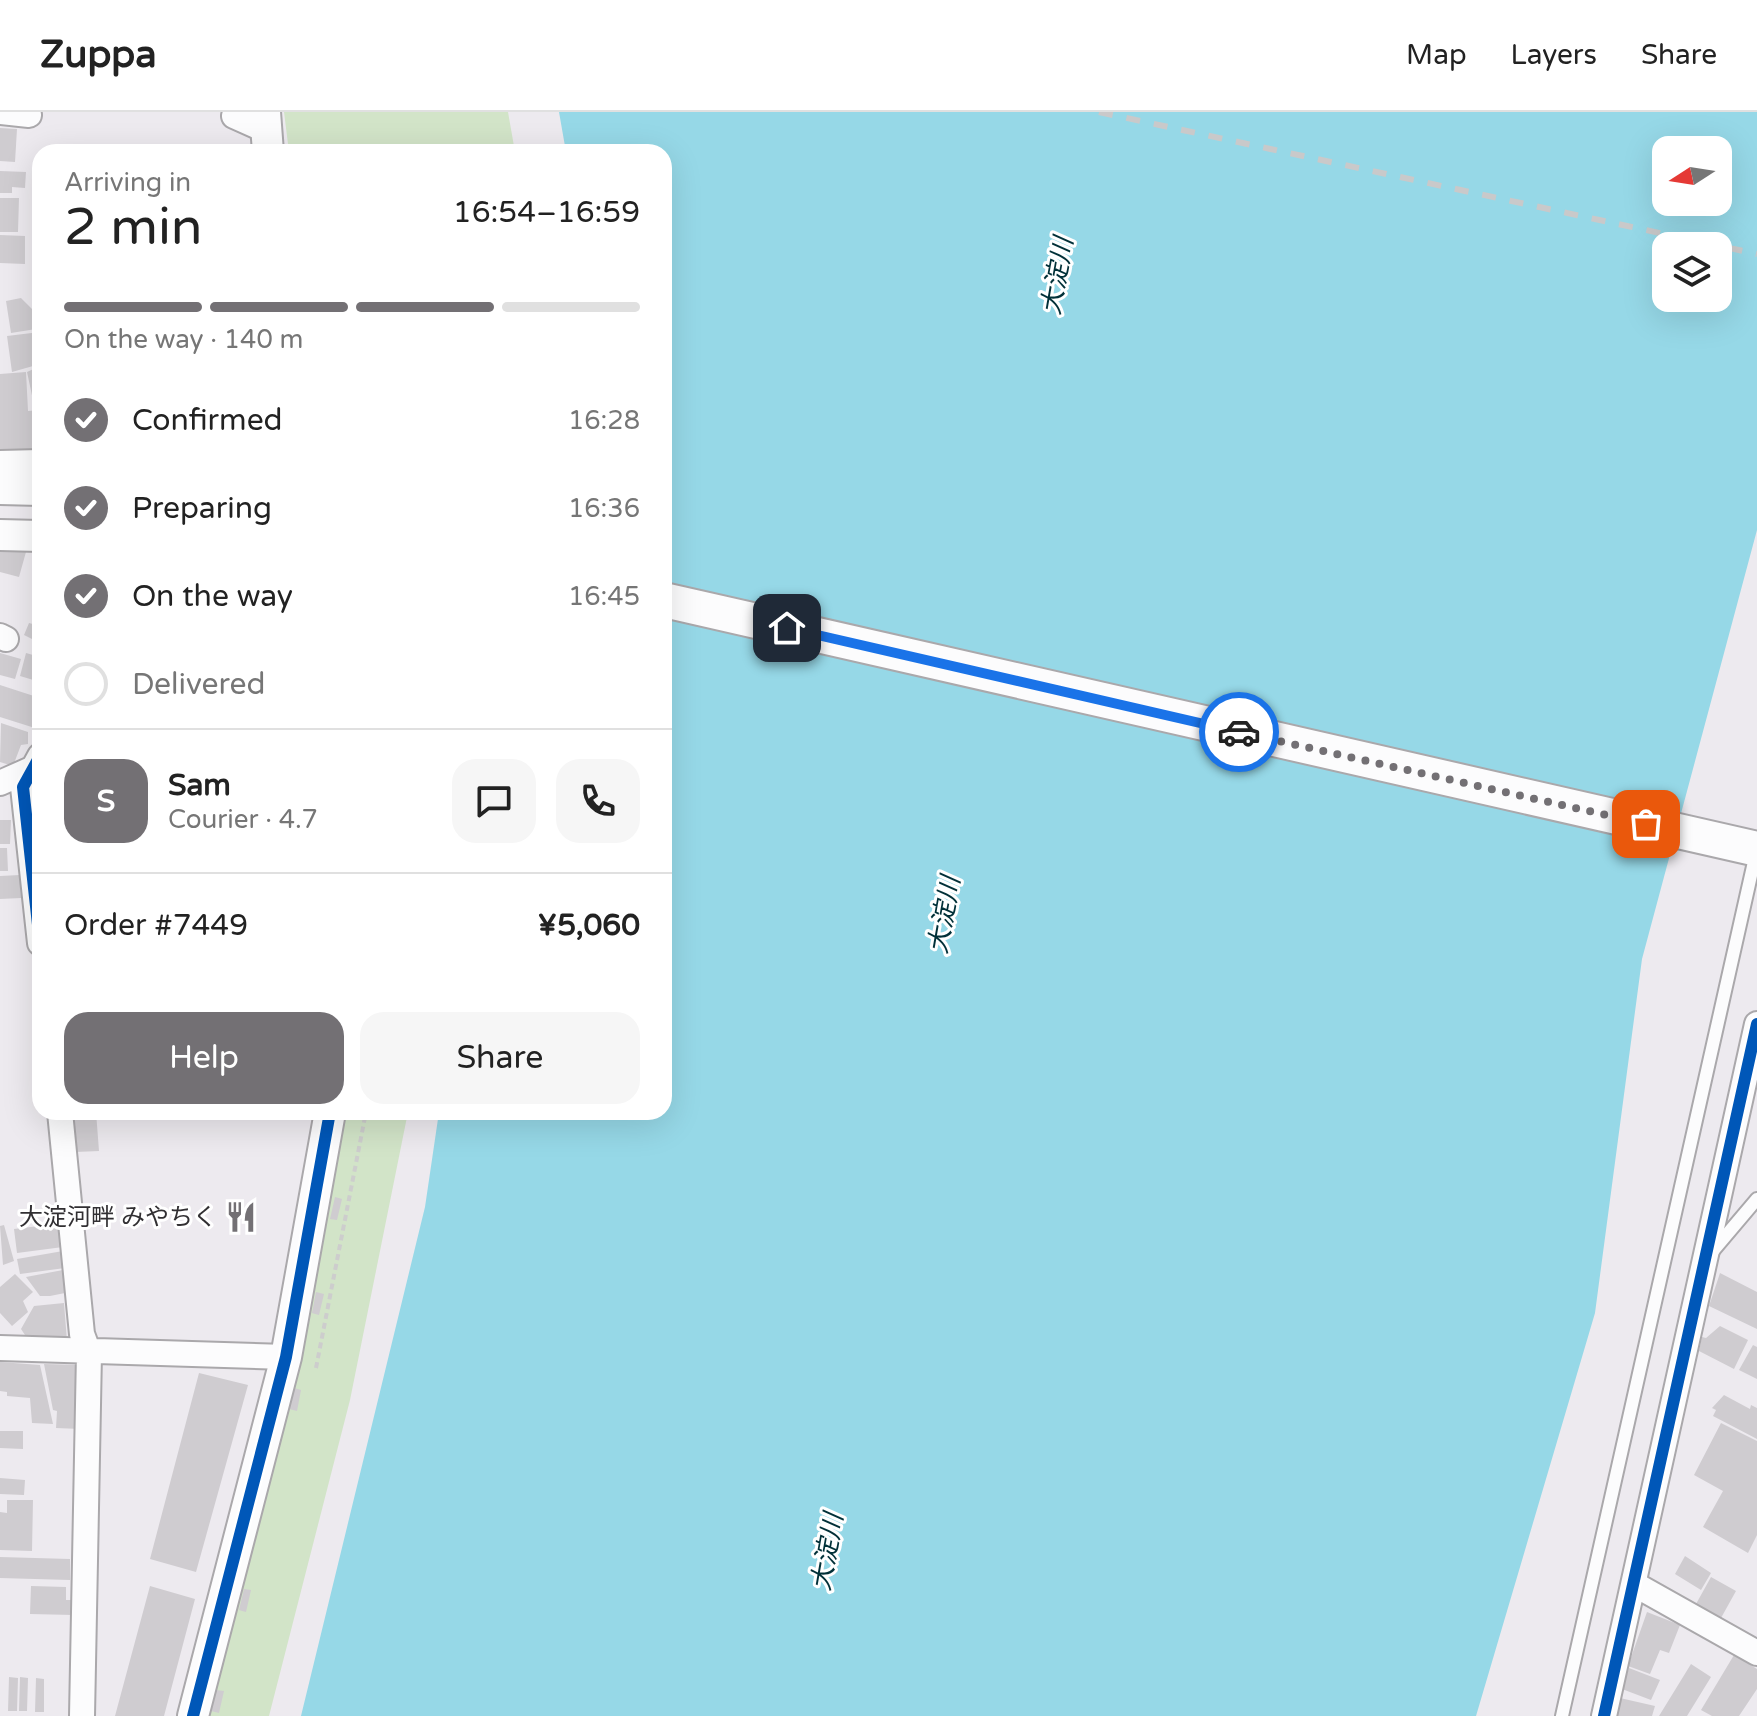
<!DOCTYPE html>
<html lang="en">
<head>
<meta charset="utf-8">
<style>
	body { margin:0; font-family:"Varela Round","Noto Sans JP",sans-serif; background:#f6f6f6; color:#222; height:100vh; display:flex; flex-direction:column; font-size:30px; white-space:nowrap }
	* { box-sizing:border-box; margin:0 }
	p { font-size:26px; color:#767676 }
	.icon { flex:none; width:44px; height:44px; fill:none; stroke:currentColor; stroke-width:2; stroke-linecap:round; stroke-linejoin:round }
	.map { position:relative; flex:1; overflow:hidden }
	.drawer { position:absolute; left:32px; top:32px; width:640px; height:976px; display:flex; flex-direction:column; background:#fff; border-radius:24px; box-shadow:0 8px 32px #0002 }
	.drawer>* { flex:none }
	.needle { width:52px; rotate:258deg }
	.buttons { position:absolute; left:1652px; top:24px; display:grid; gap:16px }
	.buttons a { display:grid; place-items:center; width:80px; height:80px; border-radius:16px; background:#fff; box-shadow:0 8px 32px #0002; font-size:40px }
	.pin { position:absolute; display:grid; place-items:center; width:68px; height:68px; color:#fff; margin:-34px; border-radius:16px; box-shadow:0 4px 12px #0006 }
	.courier { position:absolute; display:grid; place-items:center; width:80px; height:80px; margin:-40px; border:6px solid #1a73e8; border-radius:50%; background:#fff; color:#222; box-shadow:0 2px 10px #0007 }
	.head em { font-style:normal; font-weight:600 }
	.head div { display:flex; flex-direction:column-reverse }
	.head { display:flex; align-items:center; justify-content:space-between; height:136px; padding:0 32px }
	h1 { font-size:52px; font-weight:600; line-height:60px }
	.bar { display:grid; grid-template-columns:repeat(4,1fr); gap:12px 8px; align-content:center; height:96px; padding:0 32px }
	.bar i { height:10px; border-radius:6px; background:#e0e0e0 }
	.bar .on { background:#737074 }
	.bar p { grid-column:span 4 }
	.line { display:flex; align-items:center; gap:20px; padding:0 32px; border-top:2px solid #e0e0e0 }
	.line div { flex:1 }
	.round { display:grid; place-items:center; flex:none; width:84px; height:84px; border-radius:24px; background:#f6f6f6 }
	ol { padding:0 32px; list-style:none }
	li { display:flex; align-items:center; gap:24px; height:88px }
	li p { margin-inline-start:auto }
	li .icon { padding:8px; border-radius:50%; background:#737074; color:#fff; stroke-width:4 }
	li:last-child { color:#767676 }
	li i { width:44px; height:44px; border:4px solid #e0e0e0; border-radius:50% }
	.action { display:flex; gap:16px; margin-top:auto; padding:16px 32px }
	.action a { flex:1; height:92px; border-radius:24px; background:#737074; color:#fff; font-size:32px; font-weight:600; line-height:92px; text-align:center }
	.action a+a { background:#f6f6f6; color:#222 }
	header { display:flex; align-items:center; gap:48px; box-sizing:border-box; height:112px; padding:0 40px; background:#fff; border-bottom:2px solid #e0e0e0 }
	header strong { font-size:38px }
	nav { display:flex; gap:44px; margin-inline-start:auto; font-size:28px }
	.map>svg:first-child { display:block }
	.green { fill:#d2e4c8 }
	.water { fill:#96d8e7; fill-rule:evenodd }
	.building { fill:#cfccd0 }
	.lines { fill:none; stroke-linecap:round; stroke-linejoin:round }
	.service-casing { stroke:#aaa8ab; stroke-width:16 }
	.minor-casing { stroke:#aaa8ab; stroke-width:28 }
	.tertiary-casing { stroke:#aaa8ab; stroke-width:34 }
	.secondary-casing { stroke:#aaa8ab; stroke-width:38 }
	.path { stroke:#cdcdcd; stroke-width:4; stroke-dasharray:6 4; stroke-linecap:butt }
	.service { stroke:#fcfcfd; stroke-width:12 }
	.minor { stroke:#fcfcfd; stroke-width:24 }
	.tertiary { stroke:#fcfcfd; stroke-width:30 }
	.secondary { stroke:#fcfcfd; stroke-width:34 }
	.rail { stroke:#c9c9ca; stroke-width:6; stroke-dasharray:14 14; stroke-linecap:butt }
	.cycleway-casing { stroke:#fff; stroke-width:17 }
	.cycleway { stroke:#0057b8; stroke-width:12 }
	.done { stroke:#737074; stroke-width:8; stroke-dasharray:0 14.4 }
	.route { stroke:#1a73e8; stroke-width:10 }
	.labels { text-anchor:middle; stroke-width:6; stroke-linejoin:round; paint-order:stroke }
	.poi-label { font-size:24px; fill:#312f32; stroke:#fff; text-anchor:end }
	.water-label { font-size:26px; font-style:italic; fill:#003038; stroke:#fff }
</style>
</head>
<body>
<header>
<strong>Zuppa</strong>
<nav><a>Map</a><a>Layers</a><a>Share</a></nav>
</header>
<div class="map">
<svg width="1757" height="1604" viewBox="0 0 1757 1604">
	<rect width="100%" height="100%" fill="#edeaef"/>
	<!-- green -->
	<path class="green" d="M284 0H508L515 40H289Z
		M344 1000H408L350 1288 269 1604H203Z"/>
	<!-- water -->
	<path class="water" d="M559 0H1757V418L1642 847 1595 1201 1476 1604H301L425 1095 439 1000H664V40H566ZM1666 38H1718V90H1666ZM1666 134H1718V186H1666Z"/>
	<!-- building -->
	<path class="building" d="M0 16 17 17 15 50 0 49Z
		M0 59 26 60 25 76 12 75V81H0Z
		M0 86H19L18 120H0Z
		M0 123 25 124V152L0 151Z
		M35 151H40V213H37Z
		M21 186 33 198 36 217 11 221 6 189Z
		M40 220V252L12 260 7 224Z
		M40 254V286L33 288 27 260Z
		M26 260 28 299 40 298V338H0V262Z
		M0 440H26L19 465 0 460Z
		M29 511 40 514V531L24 523Z
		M0 541 21 547 15 567 0 563Z
		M26 541 40 545V570L20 564Z
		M0 573 40 586 38 617 0 605Z
		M1 611 28 620V632L21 633 13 654 0 650Z
		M0 708H11L10 732H0Z
		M0 736H7L8 759H0Z
		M20 763 21 786 0 787V764Z
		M71 1000H96L99 1039 75 1040Z
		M335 1085 342 1087 337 1108 330 1107Z
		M56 1112 60 1115 63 1135 17 1141 14 1117Z
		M4 1113 14 1149 3 1153 0 1114Z
		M63 1139 65 1156 20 1162 17 1147Z
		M63 1158 65 1181 50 1184H40L26 1165Z
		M1720 1161 1757 1180V1217L1709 1194Z
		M15 1162 33 1180 23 1189 28 1200 12 1214 0 1201V1175Z
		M316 1180 324 1182 319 1203 312 1201Z
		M64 1191 67 1229H29L21 1217 34 1194Z
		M1720 1214 1748 1228 1734 1257 1699 1239 1702 1225 1706 1226Z
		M1753 1233 1757 1235V1267L1739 1258Z
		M0 1250 40 1253 53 1312 32 1311 30 1286 7 1284V1280L0 1279Z
		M44 1252 82 1253 80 1317 56 1316 57 1299 53 1298Z
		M199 1261 248 1273 196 1460 150 1447Z
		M294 1276 301 1278 297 1299 289 1297Z
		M1724 1283 1750 1297 1751 1293 1757 1296V1327L1713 1304 1716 1298 1712 1296Z
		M1721 1311 1757 1329V1423L1748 1441 1703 1415 1723 1379 1694 1363Z
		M0 1319H23V1337L0 1336Z
		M0 1366 25 1368 24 1383 0 1382Z
		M7 1388H33L32 1439 0 1438V1400L7 1401Z
		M1685 1444 1711 1461 1701 1478 1675 1462Z
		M0 1445 70 1447V1468L0 1466Z
		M1711 1465 1736 1479 1721 1506 1696 1492Z
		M31 1474 66 1475V1488H73V1503L30 1502Z
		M150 1474 195 1487 164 1604H115Z
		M244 1477 251 1478 246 1500 239 1498Z
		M1647 1500 1680 1513 1669 1541 1660 1538 1650 1562 1628 1554Z
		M1734 1543 1757 1557V1577L1739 1604H1712L1701 1598Z
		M1691 1552 1711 1565 1687 1604H1659Z
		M1629 1556 1660 1568 1651 1588 1622 1577Z
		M9 1565 18 1566 17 1599H8Z
		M20 1565 28 1566 27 1599H19Z
		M36 1566 44 1567V1600H35Z
		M216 1578 224 1579 219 1601 211 1599Z
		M1620 1586 1655 1594 1652 1604H1616Z"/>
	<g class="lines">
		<defs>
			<path id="service" d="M1712 1140 1757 1087
				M1562 1604 1756 741"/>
			<path id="minor" d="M0 0 29 3
				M234 4 265 18
				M0 524 6 527
				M40 644 23 675 40 831
				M0 671 38 654
				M60 1000 82 1222 89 1241 82 1604
				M0 1236 286 1245
				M1634 1472 1757 1541
				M1604 1604 1757 912"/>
			<path id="tertiary" d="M265 0 268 40
				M0 354 40 353
				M0 423 40 424
				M193 1604 286 1245 330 1000"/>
			<path id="secondary" d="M0 375 40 376
				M664 488 1757 737"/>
		</defs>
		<!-- service casing -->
		<use href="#service" class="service-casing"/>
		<!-- minor casing -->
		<use href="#minor" class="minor-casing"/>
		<!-- tertiary casing -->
		<use href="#tertiary" class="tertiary-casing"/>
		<!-- secondary casing -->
		<use href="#secondary" class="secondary-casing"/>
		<!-- path -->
		<path class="path" d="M316 1256 366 1000"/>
		<!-- service -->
		<use href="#service" class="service"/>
		<!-- minor -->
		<use href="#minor" class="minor"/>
		<!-- tertiary -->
		<use href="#tertiary" class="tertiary"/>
		<!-- secondary -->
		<use href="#secondary" class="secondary"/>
		<!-- rail -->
		<path class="rail" d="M1099 0 1757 142"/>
		<defs>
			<path id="cycleway" d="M40 644 23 675 40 831
				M193 1604 286 1245 330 1000
				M1604 1604 1757 912"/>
		</defs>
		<!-- cycleway casing -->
		<use href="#cycleway" class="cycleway-casing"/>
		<!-- cycleway -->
		<use href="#cycleway" class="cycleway"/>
	</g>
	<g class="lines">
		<!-- done -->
		<path class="done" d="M1239 620 1646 712"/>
		<!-- route -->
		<path class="route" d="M787 516 1239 620"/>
	</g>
	<!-- icons -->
	<defs>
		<symbol id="restaurant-bare" viewBox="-9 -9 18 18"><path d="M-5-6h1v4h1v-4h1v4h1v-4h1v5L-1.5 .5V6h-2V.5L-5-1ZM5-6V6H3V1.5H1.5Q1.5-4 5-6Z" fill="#737074" stroke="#fff" stroke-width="2.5" paint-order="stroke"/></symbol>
	</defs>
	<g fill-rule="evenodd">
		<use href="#restaurant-bare" x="219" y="1083" width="44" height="44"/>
	</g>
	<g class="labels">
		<!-- poi labels -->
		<g class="poi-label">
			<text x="217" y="1113">大淀河畔 みやちく</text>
		</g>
		<!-- water labels -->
		<g class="water-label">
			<text transform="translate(1057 164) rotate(-80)" y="9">大淀川</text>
			<text transform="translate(944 803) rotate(-80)" y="9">大淀川</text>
			<text transform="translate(827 1440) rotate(-80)" y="9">大淀川</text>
		</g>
	</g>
</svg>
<div class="buttons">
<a><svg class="needle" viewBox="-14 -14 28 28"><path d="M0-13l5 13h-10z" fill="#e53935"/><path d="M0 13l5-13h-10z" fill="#767676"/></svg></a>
<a><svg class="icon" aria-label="layers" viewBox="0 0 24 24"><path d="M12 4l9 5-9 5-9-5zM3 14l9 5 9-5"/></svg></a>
</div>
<div class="pin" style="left:1646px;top:712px;background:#ea580c"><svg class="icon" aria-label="bag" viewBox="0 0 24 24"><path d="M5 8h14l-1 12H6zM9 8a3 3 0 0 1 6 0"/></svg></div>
<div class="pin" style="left:787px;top:516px;background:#1f2937"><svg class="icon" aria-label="home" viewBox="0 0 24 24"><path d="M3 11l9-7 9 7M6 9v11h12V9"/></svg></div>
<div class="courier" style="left:1239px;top:620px"><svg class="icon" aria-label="car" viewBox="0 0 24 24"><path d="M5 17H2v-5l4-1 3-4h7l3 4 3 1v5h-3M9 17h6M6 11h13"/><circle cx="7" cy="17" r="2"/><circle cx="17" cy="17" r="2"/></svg></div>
<section class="drawer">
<div class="head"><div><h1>2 min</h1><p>Arriving in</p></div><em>16:54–16:59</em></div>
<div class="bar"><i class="on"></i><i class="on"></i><i class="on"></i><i></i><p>On the way · 140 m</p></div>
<ol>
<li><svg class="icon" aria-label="check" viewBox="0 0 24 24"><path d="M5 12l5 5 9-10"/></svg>Confirmed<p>16:28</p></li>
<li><svg class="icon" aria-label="check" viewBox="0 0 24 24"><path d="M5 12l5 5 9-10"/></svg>Preparing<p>16:36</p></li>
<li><svg class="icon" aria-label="check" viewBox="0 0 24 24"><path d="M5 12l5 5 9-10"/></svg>On the way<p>16:45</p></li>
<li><i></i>Delivered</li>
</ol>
<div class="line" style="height:144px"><b class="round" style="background:#737074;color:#fff">S</b><div><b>Sam</b><p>Courier · 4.7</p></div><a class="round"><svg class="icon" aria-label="chat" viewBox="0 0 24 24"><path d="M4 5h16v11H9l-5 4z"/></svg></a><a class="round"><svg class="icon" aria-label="phone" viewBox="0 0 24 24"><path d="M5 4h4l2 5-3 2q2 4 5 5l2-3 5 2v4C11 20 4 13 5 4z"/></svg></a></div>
<div class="line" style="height:104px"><div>Order #7449</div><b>¥5,060</b></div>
<div class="action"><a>Help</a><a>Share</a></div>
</section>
</div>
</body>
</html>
